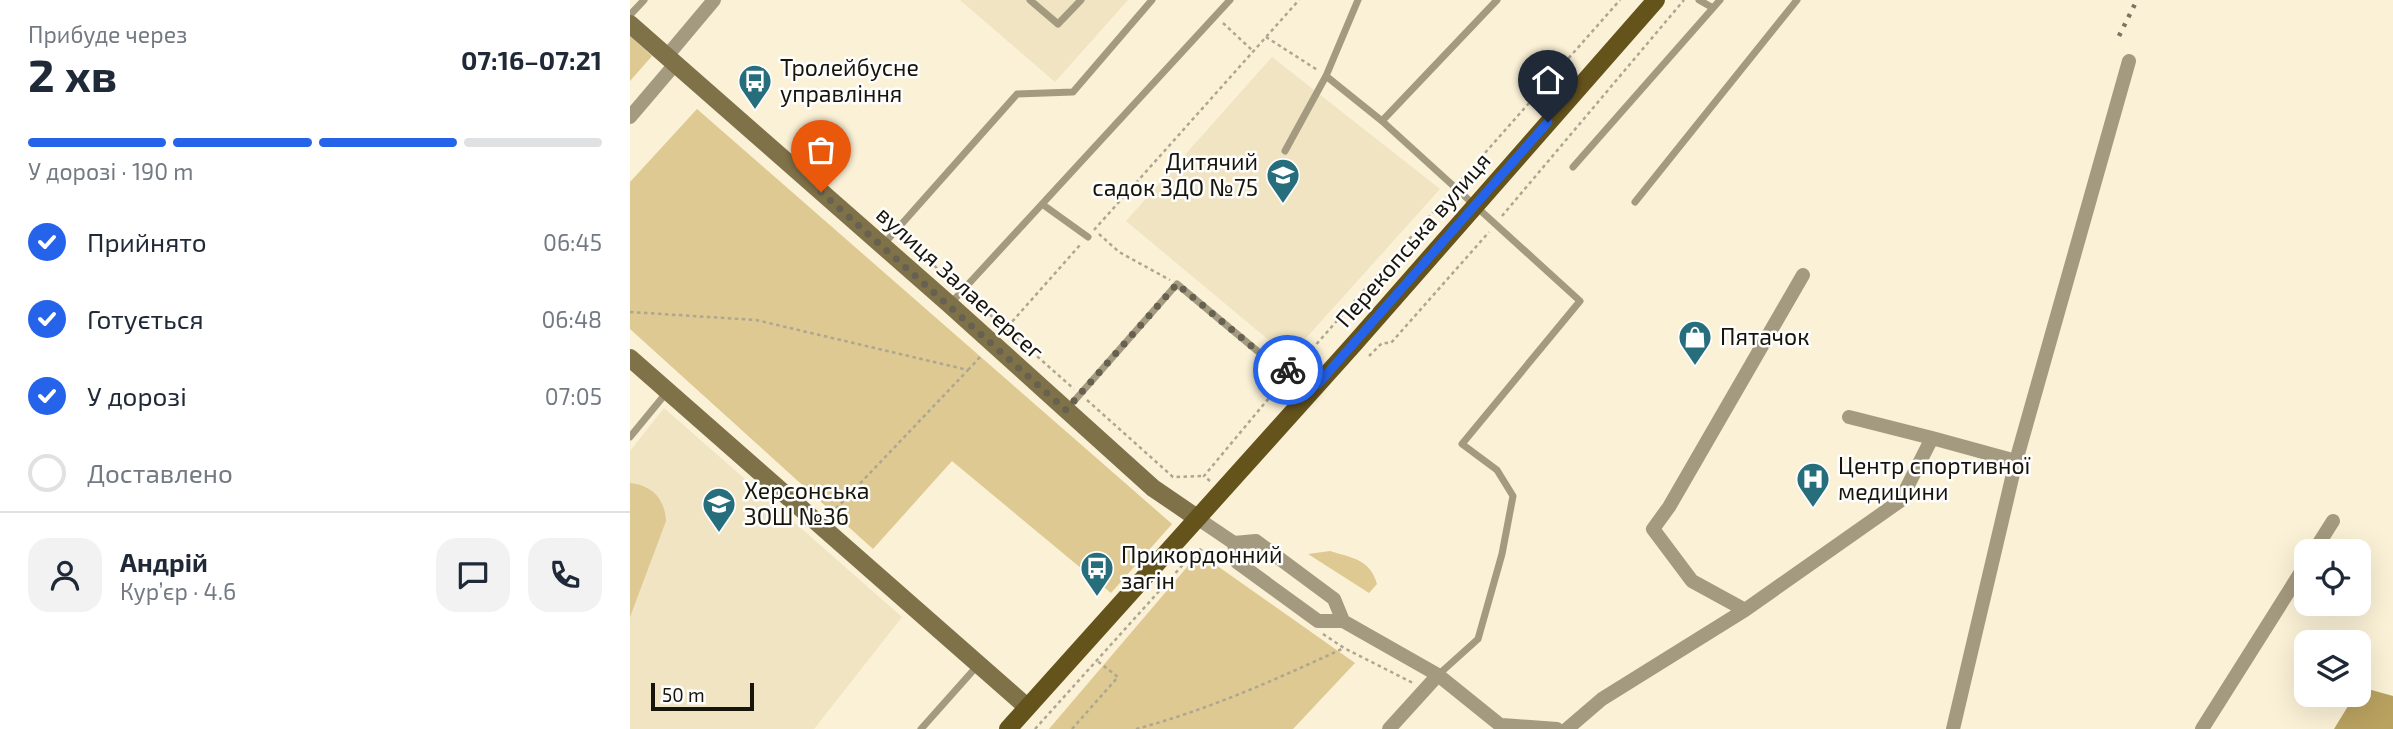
<!DOCTYPE html>
<html lang="uk">
<head>
<meta charset="utf-8">
<style>
	body { margin:0; font-family:"Exo 2",sans-serif; background:#f2f2f3; color:#1f2937; height:100vh; display:flex; flex-direction:column; font-size:26px; white-space:nowrap }
	* { box-sizing:border-box; margin:0 }
	p { font-size:23px; color:#747a83 }
	.icon { flex:none; width:38px; height:38px; fill:none; stroke:currentColor; stroke-width:2; stroke-linecap:round; stroke-linejoin:round }
	.map { position:relative; flex:1; overflow:hidden }
	.side { display:flex; flex-direction:column; background:#fff; width:630px }
	.side>* { flex:none }
	.buttons { position:absolute; left:1664px; top:539px; display:grid; gap:14px }
	.buttons a { display:grid; place-items:center; width:77px; height:77px; border-radius:14px; background:#fff; box-shadow:0 7px 28px #0002; font-size:35px }
	.scale { position:absolute; left:21px; bottom:18px; width:103px; box-sizing:border-box; padding-left:7px; border:4px solid #17140a; border-top:0; font-size:19px; line-height:24px; white-space:nowrap; color:#17140a; -webkit-text-stroke:5px #fefefe; paint-order:stroke }
	.pin { position:absolute; display:grid; place-items:center; width:60px; height:60px; color:#fff; margin:-72px -30px; border-radius:50% 50% 50% 0; rotate:-45deg; box-shadow:0 0 7px #0007 }
	.pin .icon { rotate:45deg }
	.courier { position:absolute; display:grid; place-items:center; width:70px; height:70px; margin:-35px; border:5px solid #2563eb; border-radius:50%; background:#fff; color:#222; box-shadow:0 2px 9px #0007 }
	.head em { font-style:normal; font-weight:700 }
	.head div { display:flex; flex-direction:column-reverse }
	.head { display:flex; align-items:center; justify-content:space-between; height:119px; padding:0 28px }
	h1 { font-size:46px; font-weight:700; line-height:52px }
	.bar { display:grid; grid-template-columns:repeat(4,1fr); gap:10px 7px; align-content:center; height:84px; padding:0 28px }
	.bar i { height:9px; border-radius:5px; background:#e0e1e3 }
	.bar .on { background:#2563eb }
	.bar p { grid-column:span 4 }
	.line { display:flex; align-items:center; gap:18px; padding:0 28px; border-top:2px solid #e0e1e3 }
	.line div { flex:1 }
	.round { display:grid; place-items:center; flex:none; width:74px; height:74px; border-radius:21px; background:#f2f2f3 }
	ol { padding:0 28px; list-style:none }
	li { display:flex; align-items:center; gap:21px; height:77px }
	li p { margin-inline-start:auto }
	li .icon { padding:7px; border-radius:50%; background:#2563eb; color:#fff; stroke-width:4 }
	li:last-child { color:#747a83 }
	li i { width:38px; height:38px; border:4px solid #e0e1e3; border-radius:50% }
	main { display:flex; flex:1; min-height:0 }
	.map>svg:first-child { display:block }
	.built { fill:#f0e4c2 }
	.green { fill:#ddc991 }
	.water { fill:#b9a260 }
	.lines { fill:none; stroke-linecap:round; stroke-linejoin:round }
	.path { stroke:#ada691; stroke-width:2.5; stroke-dasharray:3.5 3.5; stroke-linecap:butt }
	.service { stroke:#a49a7f; stroke-width:7 }
	.minor { stroke:#a49a7f; stroke-width:14 }
	.secondary { stroke:#7f7148; stroke-width:18 }
	.primary { stroke:#65531c; stroke-width:18 }
	.rail { stroke:#797362; stroke-width:4.5; stroke-dasharray:3.5 7; stroke-linecap:butt }
	.done { stroke:#666151; stroke-width:7; stroke-dasharray:0 12.6 }
	.route { stroke:#2563eb; stroke-width:9 }
	.labels { text-anchor:middle; stroke-width:5; stroke-linejoin:round; paint-order:stroke }
	.poi-label { font-size:23px; fill:#17140a; stroke:#fefefe; text-anchor:start }
	.street-label { font-size:23px; fill:#17140a; stroke:#fefefe }
</style>
</head>
<body>
<main>
<section class="side">
<div class="head"><div><h1>2 хв</h1><p>Прибуде через</p></div><em>07:16–07:21</em></div>
<div class="bar"><i class="on"></i><i class="on"></i><i class="on"></i><i></i><p>У дорозі · 190 m</p></div>
<ol>
<li><svg class="icon" aria-label="check" viewBox="0 0 24 24"><path d="M5 12l5 5 9-10"/></svg>Прийнято<p>06:45</p></li>
<li><svg class="icon" aria-label="check" viewBox="0 0 24 24"><path d="M5 12l5 5 9-10"/></svg>Готується<p>06:48</p></li>
<li><svg class="icon" aria-label="check" viewBox="0 0 24 24"><path d="M5 12l5 5 9-10"/></svg>У дорозі<p>07:05</p></li>
<li><i></i>Доставлено</li>
</ol>
<div class="line" style="height:126px"><a class="round"><svg class="icon" aria-label="person" viewBox="0 0 24 24"><circle cx="12" cy="8" r="4"/><path d="M4 21q1-7 8-7t8 7"/></svg></a><div><b>Андрій</b><p>Кур’єр · 4.6</p></div><a class="round"><svg class="icon" aria-label="chat" viewBox="0 0 24 24"><path d="M4 5h16v11H9l-5 4z"/></svg></a><a class="round"><svg class="icon" aria-label="phone" viewBox="0 0 24 24"><path d="M5 4h4l2 5-3 2q2 4 5 5l2-3 5 2v4C11 20 4 13 5 4z"/></svg></a></div>
</section>
<div class="map">
<svg width="1763" height="729" viewBox="0 0 1763 729">
	<rect width="100%" height="100%" fill="#faf1d6"/>
	<!-- built -->
	<path class="built" d="M330 0H498L425 82Z
		M642 57 810 189 659 357 496 221Z
		M34 408 272 617 184 729H0V451Z"/>
	<!-- green -->
	<path class="green" d="M0 36 22 56 0 81Z
		M67 109 542 524 481 593 322 461 243 549 0 329V182Z
		M0 483C22 485 35 499 36 521L0 617Z
		M700 551C722 558 740 559 747 584L739 593 678 554Z
		M569 553 725 663 663 729H419Z"/>
	<!-- water -->
	<path class="water" d="M1738 689 1763 696V729H1704L1723 698Z"/>
	<g class="lines">
		<!-- path -->
		<path class="path" d="M593 23 623 51
			M636 37 689 71
			M832 179 990 0
			M872 216 1054 0
			M464 230 669 0
			M469 234 489 252 540 280
			M273 238 326 285
			M339 296 444 389
			M0 312 126 320 338 370 201 514
			M373 332 450 245
			M739 356 752 343H761L859 232
			M668 365 819 194
			M338 370 352 355
			M457 400 543 477 574 476
			M580 481 574 476 654 380
			M693 634 714 648 783 683
			M405 729 568 548 593 565
			M442 729 488 677 466 660
			M506 729C578 710 647 679 714 648"/>
		<!-- service -->
		<path class="service" d="M400 0 428 24 451 0
			M728 0 696 76 752 121 950 301 832 444 867 470 883 496 872 554 848 639 808 675
			M1069 0 1083 8 1090 0
			M0 15 14 0
			M752 121 867 0
			M655 151 696 76
			M943 167 1083 8
			M1005 202 1167 0
			M412 204 458 237
			M253 245 387 94 443 92 522 0
			M320 304 600 0
			M630 377 646 365
			M438 408 547 284 637 359 687 384
			M0 437 37 392
			M291 729 348 665"/>
		<!-- minor -->
		<path class="minor" d="M37 56 84 0
			M0 117 46 63
			M1302 438 1386 461 1499 61
			M567 518 604 543 626 541 704 599 713 621
			M604 543 607 562 688 621H713L808 675 875 729
			M1684 551 1703 521
			M1115 610 1270 501 1302 438 1219 417
			M872 725 927 729
			M759 729 808 675
			M937 729 972 699 1115 610 1062 581 1023 529 1039 507 1173 275
			M1323 729 1386 461
			M1572 729 1676 564"/>
		<!-- secondary -->
		<path class="secondary" d="M0 24 319 304 523 488 567 518
			M0 358 397 707"/>
		<!-- primary -->
		<path class="primary" d="M378 729 724 344 1026 0"/>
		<!-- rail -->
		<path class="rail" d="M1489 36 1507 0"/>
	</g>
	<g class="lines">
		<!-- done -->
		<path class="done" d="M191 192 436 410 547 284 637 359 658 370"/>
		<!-- route -->
		<path class="route" d="M658 370 688 384 918 122"/>
	</g>
	<!-- icons -->
	<defs>
		<symbol id="bus-pin" viewBox="-11 -11 22 30"><path d="M0 17L-7.5 6A9.5 9.5 0 1 1 7.5 6Z" fill="#276e7c" stroke="#fefefe"/><path d="M-5-6H5V4H4V6H2V4H-2V6H-4V4H-5ZM-3.5-4V0h7V-4ZM-3.5 1.2v1.5H-2V1.2ZM2 1.2v1.5H3.5V1.2Z" fill="#fff"/></symbol>
		<symbol id="school-pin" viewBox="-11 -11 22 30"><path d="M0 17L-7.5 6A9.5 9.5 0 1 1 7.5 6Z" fill="#276e7c" stroke="#fefefe"/><path d="M0-5L7-2L0 1L-7-2ZM-4 1L0 2.5L4 1V4Q0 6-4 4Z" fill="#fff"/></symbol>
		<symbol id="shop-pin" viewBox="-11 -11 22 30"><path d="M0 17L-7.5 6A9.5 9.5 0 1 1 7.5 6Z" fill="#276e7c" stroke="#fefefe"/><path d="M-5-2.5h2.3a2.7 3.5 0 0 1 5.4 0H5L5.5 6h-11ZM-1.5-2.5h3a1.5 2.3 0 0 0-3 0Z" fill="#fff"/></symbol>
		<symbol id="hospital-pin" viewBox="-11 -11 22 30"><path d="M0 17L-7.5 6A9.5 9.5 0 1 1 7.5 6Z" fill="#276e7c" stroke="#fefefe"/><path d="M-5-5h3v3.5h4V-5h3V5h-3V1.5h-4V5h-3Z" fill="#fff"/></symbol>
	</defs>
	<g fill-rule="evenodd">
		<use href="#bus-pin" x="106" y="62" width="38" height="52"/>
		<use href="#school-pin" x="634" y="156" width="38" height="52"/>
		<use href="#shop-pin" x="1046" y="318" width="38" height="52"/>
		<use href="#hospital-pin" x="1164" y="460" width="38" height="52"/>
		<use href="#school-pin" x="70" y="485" width="38" height="52"/>
		<use href="#bus-pin" x="448" y="549" width="38" height="52"/>
	</g>
	<g class="labels">
		<!-- poi labels -->
		<g class="poi-label">
			<text x="150" y="76">Тролейбусне<tspan x="150" dy="26">управління</tspan></text>
			<text x="628" y="170" text-anchor="end">Дитячий<tspan x="628" dy="26">садок ЗДО №75</tspan></text>
			<text x="1090" y="345">Пятачок</text>
			<text x="1208" y="474">Центр спортивної<tspan x="1208" dy="26">медицини</tspan></text>
			<text x="114" y="499">Херсонська<tspan x="114" dy="26">ЗОШ №36</tspan></text>
			<text x="491" y="563">Прикордонний<tspan x="491" dy="26">загін</tspan></text>
		</g>
		<!-- street labels -->
		<g class="street-label">
			<text transform="translate(783 240) rotate(-49)" y="8">Перекопська вулиця</text>
			<text transform="translate(330 283) rotate(42)" y="8">вулиця Залаегерсег</text>
		</g>
	</g>
</svg>
<div class="buttons">
<a><svg class="icon" aria-label="locate" viewBox="0 0 24 24"><circle cx="12" cy="12" r="6"/><path d="M12 2v4M12 18v4M2 12h4M18 12h4"/></svg></a>
<a><svg class="icon" aria-label="layers" viewBox="0 0 24 24"><path d="M12 4l9 5-9 5-9-5zM3 14l9 5 9-5"/></svg></a>
</div>
<div class="scale">50 m</div>
<div class="pin" style="left:191px;top:192px;background:#ea580c"><svg class="icon" aria-label="bag" viewBox="0 0 24 24"><path d="M5 8h14l-1 12H6zM9 8a3 3 0 0 1 6 0"/></svg></div>
<div class="pin" style="left:918px;top:122px;background:#1f2937"><svg class="icon" aria-label="home" viewBox="0 0 24 24"><path d="M3 11l9-7 9 7M6 9v11h12V9"/></svg></div>
<div class="courier" style="left:658px;top:370px"><svg class="icon" aria-label="bike" viewBox="0 0 24 24"><circle cx="6" cy="16" r="4"/><circle cx="18" cy="16" r="4"/><path d="M6 16l4-8h5l3 8M10 8l3 8H6M13 5h3"/></svg></div>
</div>
</main>
</body>
</html>
